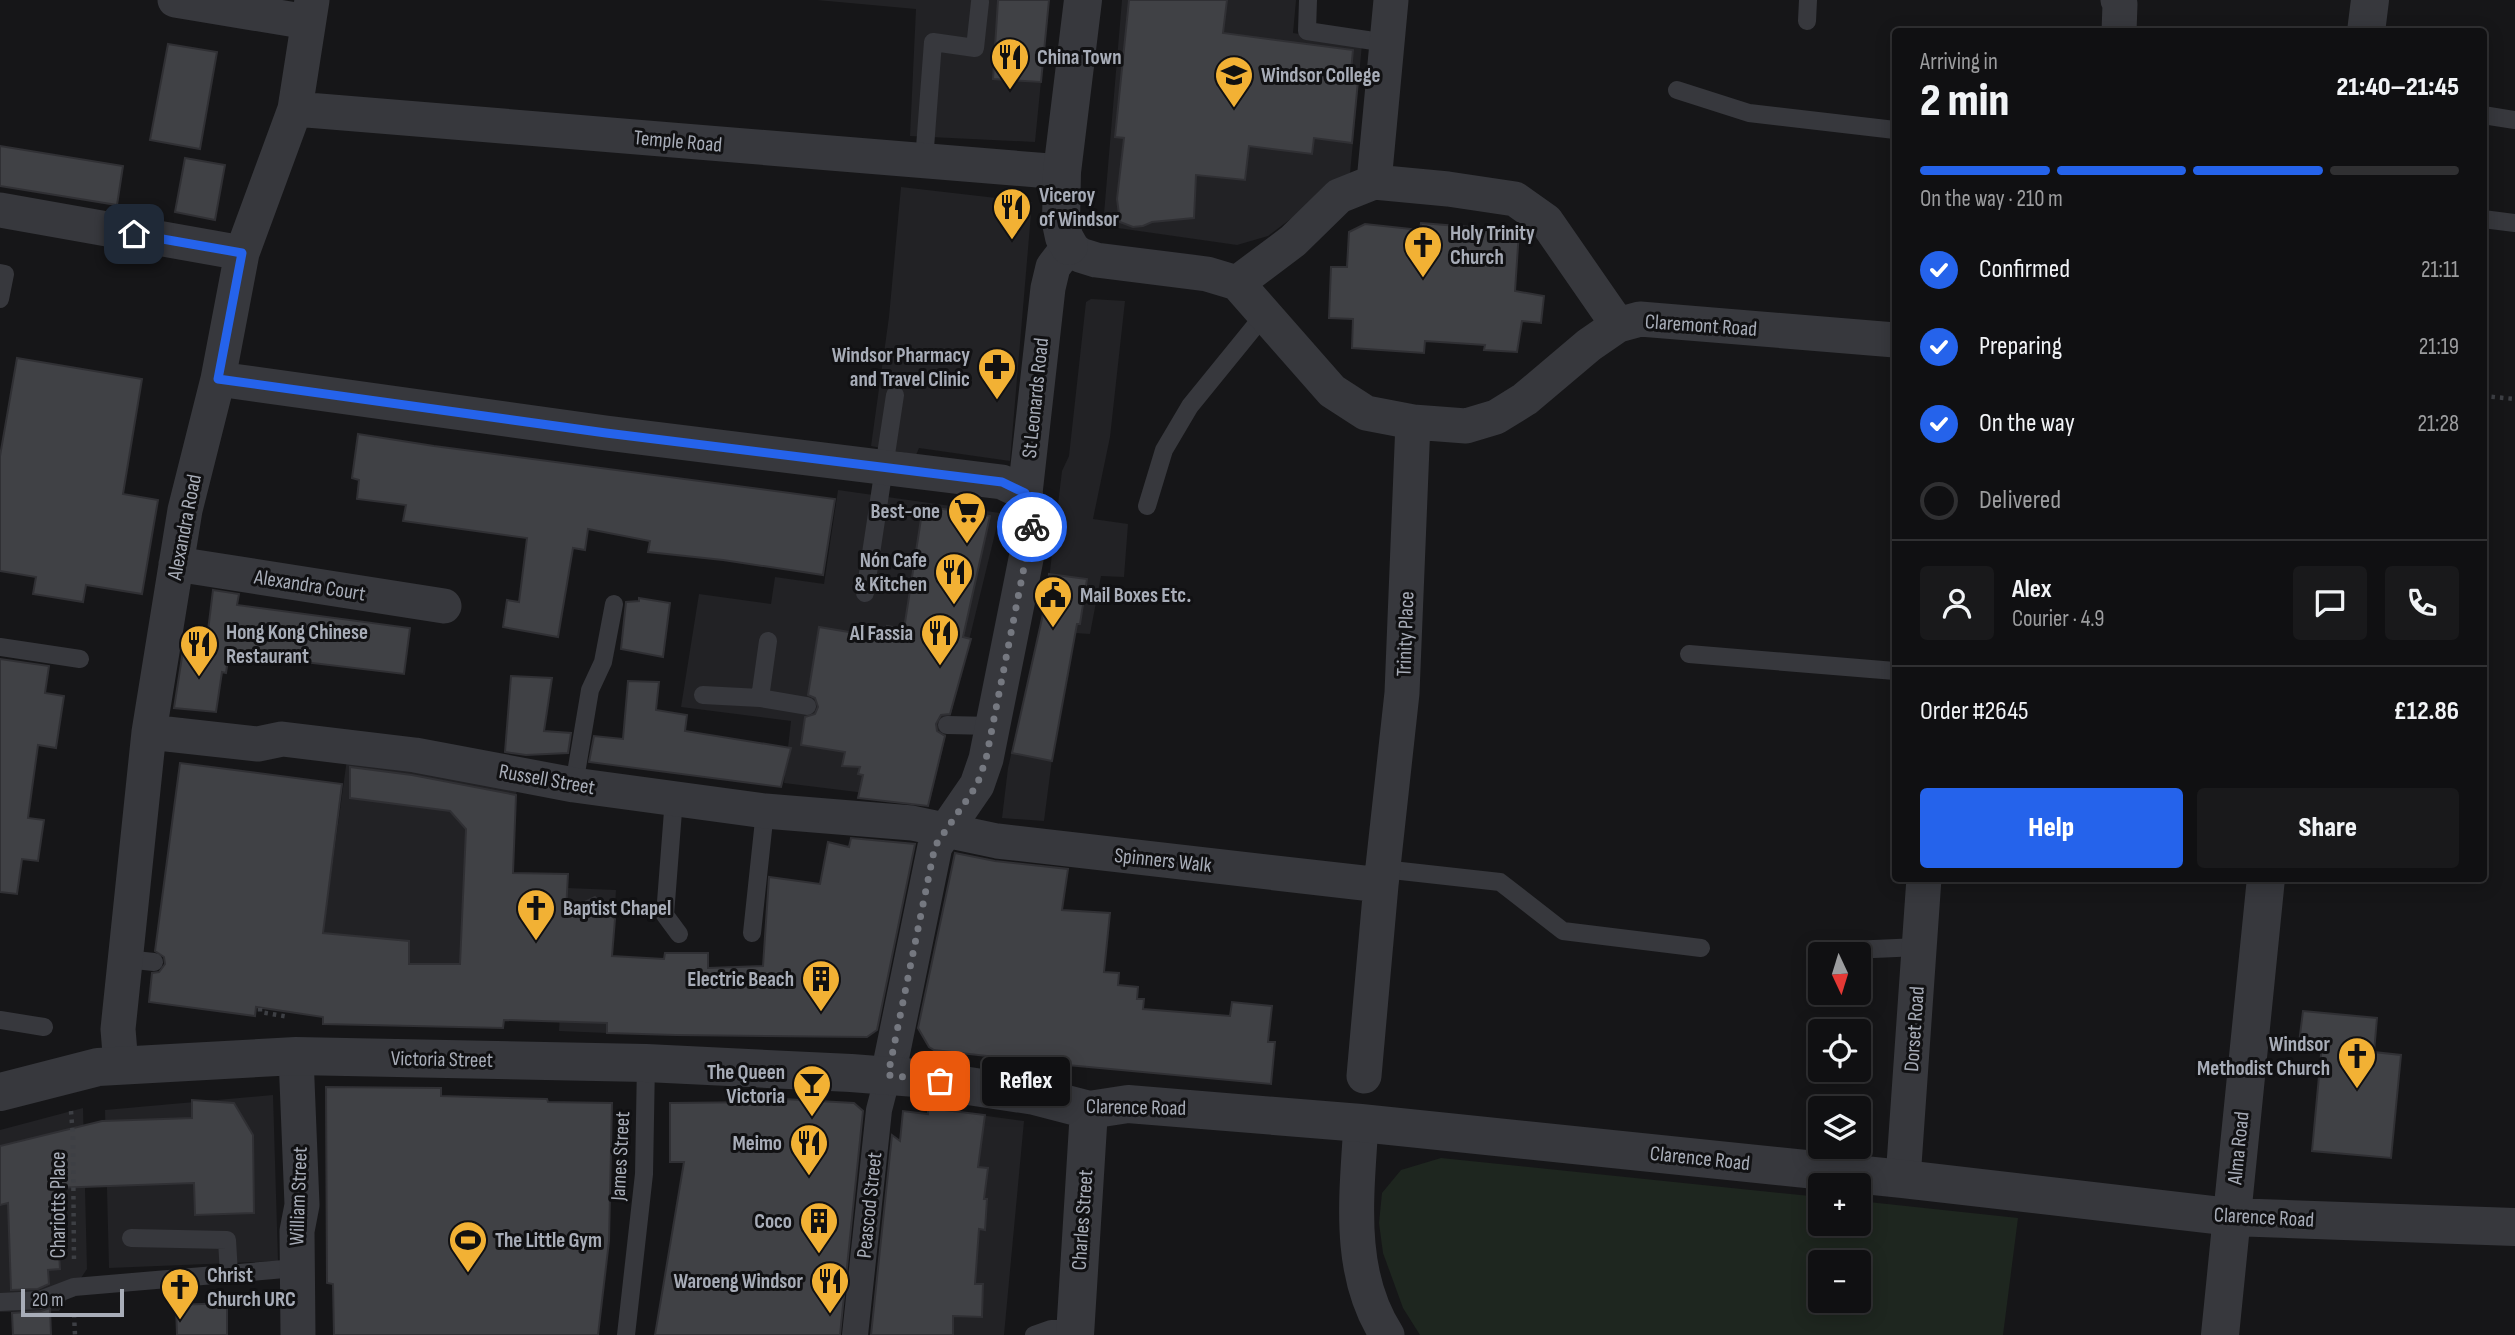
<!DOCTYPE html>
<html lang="en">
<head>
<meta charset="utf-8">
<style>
	body { margin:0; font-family:"Sofia Sans Condensed",sans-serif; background:#19191b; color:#f1f3f6; height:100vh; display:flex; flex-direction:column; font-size:26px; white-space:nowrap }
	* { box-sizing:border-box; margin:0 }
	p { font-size:23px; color:#9c9d9f }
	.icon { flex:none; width:38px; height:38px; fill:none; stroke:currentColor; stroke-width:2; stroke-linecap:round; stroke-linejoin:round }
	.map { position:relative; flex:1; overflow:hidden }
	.details { position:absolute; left:1892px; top:28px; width:595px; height:854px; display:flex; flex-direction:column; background:#101012; border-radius:7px; box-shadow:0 4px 18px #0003,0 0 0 2px #303032 }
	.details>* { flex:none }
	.needle { width:46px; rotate:176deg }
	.buttons { position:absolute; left:1808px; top:942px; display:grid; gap:14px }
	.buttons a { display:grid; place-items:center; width:63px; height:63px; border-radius:7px; background:#101012; box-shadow:0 4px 18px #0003,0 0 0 2px #303032; font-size:35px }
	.scale { position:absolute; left:21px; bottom:18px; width:103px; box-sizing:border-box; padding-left:7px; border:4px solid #a8adb8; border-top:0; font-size:19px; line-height:24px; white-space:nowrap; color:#a8adb8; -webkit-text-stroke:5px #111113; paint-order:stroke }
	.pin { position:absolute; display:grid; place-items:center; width:60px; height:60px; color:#fff; margin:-30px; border-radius:14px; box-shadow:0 4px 10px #0006 }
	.courier { position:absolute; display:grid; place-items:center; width:70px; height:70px; margin:-35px; border:5px solid #2563eb; border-radius:50%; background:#fff; color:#222; box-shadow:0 2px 9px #0007 }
	.bubble { position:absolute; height:49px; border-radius:7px; background:#101012; box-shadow:0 4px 18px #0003,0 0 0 2px #303032; font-size:23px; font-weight:800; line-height:49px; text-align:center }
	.overview em { font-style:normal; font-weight:800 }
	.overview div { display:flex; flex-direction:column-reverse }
	.overview { display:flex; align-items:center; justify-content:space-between; height:119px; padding:0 28px }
	h1 { font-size:46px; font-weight:800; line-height:52px }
	.bar { display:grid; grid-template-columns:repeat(4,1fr); gap:10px 7px; align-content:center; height:84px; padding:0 28px }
	.bar i { height:9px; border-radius:5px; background:#303032 }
	.bar .current { background:#2563eb }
	.bar p { grid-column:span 4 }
	.line { display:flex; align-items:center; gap:18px; padding:0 28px; border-top:2px solid #303032 }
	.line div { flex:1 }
	.round { display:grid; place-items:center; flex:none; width:74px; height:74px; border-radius:7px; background:#19191b }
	ol { padding:0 28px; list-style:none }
	li { display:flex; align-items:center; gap:21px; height:77px }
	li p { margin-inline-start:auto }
	li .icon { padding:7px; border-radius:50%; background:#2563eb; color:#fff; stroke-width:4 }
	li:last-child { color:#9c9d9f }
	li i { width:38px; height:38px; border:4px solid #303032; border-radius:50% }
	.cta { display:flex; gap:14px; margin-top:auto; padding:14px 28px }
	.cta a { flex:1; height:80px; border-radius:7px; background:#2563eb; color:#fff; font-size:28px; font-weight:800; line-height:80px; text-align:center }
	.cta a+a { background:#19191b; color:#f1f3f6 }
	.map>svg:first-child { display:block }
	.built { fill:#222225 }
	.green { fill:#1e261f; fill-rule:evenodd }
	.building { fill:#404145; stroke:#303034; stroke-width:2 }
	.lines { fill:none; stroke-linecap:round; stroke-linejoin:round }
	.path { stroke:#3d3f44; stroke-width:4.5; stroke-dasharray:3.5 5; stroke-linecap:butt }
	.service { stroke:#37383d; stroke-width:18 }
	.pedestrian { stroke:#37383d; stroke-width:26 }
	.minor { stroke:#37383d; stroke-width:35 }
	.tertiary { stroke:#37383d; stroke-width:38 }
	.done { stroke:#757880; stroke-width:7; stroke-dasharray:0 12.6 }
	.route { stroke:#2563eb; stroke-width:9 }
	.labels { text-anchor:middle; stroke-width:6; stroke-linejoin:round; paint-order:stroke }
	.poi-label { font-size:21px; font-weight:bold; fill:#a8adb8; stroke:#111113; text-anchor:end }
	.street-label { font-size:21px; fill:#a8adb8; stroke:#111113 }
</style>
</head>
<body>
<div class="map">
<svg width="2515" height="1335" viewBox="0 0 2515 1335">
	<rect width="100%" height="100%" fill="#161618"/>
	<!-- built -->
	<path class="built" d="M817 0H1049L1035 142 910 136 916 9Z
		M1122 0H1296L1293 33 1362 44 1350 174 1268 236 1237 245 1118 228 1109 222 1104 214Z
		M901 187 1032 202 1010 461 919 448 916 455 871 446 889 317Z
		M1091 299 1125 301 1110 437 1093 519 1128 524 1124 577 1101 576 1090 634 1075 633 1054 744 1044 821 1002 818 1008 768 1047 596 1062 471 1069 456 1086 302Z
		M838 490 1000 513 930 801 784 783 791 721 681 707 699 594 771 604 775 577 824 584Z
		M347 759 517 781 503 1028 446 1026 314 999Z
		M567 888 616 890 607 1033 559 1031Z
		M273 1095 278 1261 109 1268 105 1110Z
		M83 1108 87 1269 59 1311 0 1312V1130Z
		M928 1108 1024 1121 1004 1335H876L903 1111 927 1114Z"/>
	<!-- green -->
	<path class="green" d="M1441 1158 1820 1197V1223H1858L1859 1201 2018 1218 2003 1335H1420L1403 1308 1383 1253 1379 1223 1382 1193 1401 1170ZM1820 1262H1858V1300H1820Z"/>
	<!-- building -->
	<path class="building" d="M998 0H1049L1041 82 993 79Z
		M1129 0H1227L1223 33 1353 50 1350 81H1358L1352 143 1314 138 1312 154 1249 146 1245 180 1196 175 1194 218 1152 222 1143 226 1133 227 1120 222 1117 199 1124 138 1115 137Z
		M168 44 217 52 200 149 150 140Z
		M0 146 123 166 117 205 0 186Z
		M185 158 225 165 215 220 175 212Z
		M1421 223 1519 231 1515 291 1544 296 1541 323 1522 321 1517 352 1484 350 1485 345 1425 341 1424 353 1352 348 1353 319 1329 318 1331 267H1347L1349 232 1365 224 1420 230Z
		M17 358 142 379 123 494 158 500 142 594 86 585 83 602 33 594 36 577 0 571V456Z
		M358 434 434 446 835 499 823 575 723 560 648 552 650 541 588 529 585 550 573 548 558 637 503 627 507 600 519 602 527 538 403 521 406 505 357 499 359 480 352 478Z
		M923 506 990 516 963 637 971 639 950 714 941 715 936 724 937 731 945 736 928 806 858 798 863 775 858 774 860 767 842 766 845 752 801 745 805 717 815 714 818 707 815 698 808 695 819 627 885 638 887 626 904 629Z
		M1049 574 1087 579 1080 624H1077L1052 761 1012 753 1047 596Z
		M213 590 239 594 237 605 410 628 404 674 229 653 226 673 222 672 216 712 174 708 184 644 206 647Z
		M639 598 670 603 663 657 621 649 626 602 639 601Z
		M0 659 49 666 45 693 64 696 56 748 38 745 28 818 44 820 38 861 22 859 17 894 0 892Z
		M511 676 552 678 544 731 571 733 568 753 526 755 505 752Z
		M628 681 659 682 656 710 687 715 685 731 791 748 781 787 589 762 594 736 623 739Z
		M180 763 342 784 323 933 409 941V964H460L466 829 450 811 350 798V767L412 775 516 795 513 873 568 874 566 911 595 897 615 919 612 956 664 959 665 953H708V968L763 966 769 877 820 884 828 842 849 847 851 838 915 844 877 1030 867 1037 676 1035 607 1033V1023L504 1020 503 1028 323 1024V1017L256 1007 255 1016 149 1002 152 973 159 972 165 964 164 957 155 951Z
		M955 853 995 861 1068 869 1062 910 1110 913 1104 972 1119 973 1118 985 1138 987 1137 999H1144L1143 1009 1230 1016 1232 1002 1272 1006 1268 1042H1275L1271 1084 1067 1065 934 1050 929 1047 918 1028Z
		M2303 1011 2377 1018 2374 1052 2401 1055 2391 1158 2312 1151 2322 1044 2299 1043Z
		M326 1087 441 1088V1096L547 1099 548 1102 612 1103 609 1241 598 1335H334L333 1284 327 1283Z
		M765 1098 854 1103 863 1111 840 1335H655L684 1162H670V1103L765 1102Z
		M192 1100 234 1103 253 1135 254 1213 195 1215 194 1183 55 1188 60 1269 48 1270 49 1284 38 1289 11 1290 8 1203 0 1205V1146L102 1121 192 1118Z
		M928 1108 985 1115 978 1167 988 1168 984 1199H987L985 1230 979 1229 975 1284H983L982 1317 953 1316V1335H871L892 1135 900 1141 903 1111 928 1114Z
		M227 1303V1335H177L176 1305Z
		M50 1308 51 1335H13L12 1313 41 1311Z"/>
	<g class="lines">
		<!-- path -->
		<path class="path" d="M2483 396 2515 399
			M260 1008V1012L289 1017
			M71 1111 73 1138 74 1263
			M74 1314 75 1335"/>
		<!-- service -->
		<path class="service" d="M1308 0 1307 31 1387 43
			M1807 21 1808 0
			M1677 90 1749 113 1895 130
			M2483 115 2515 120
			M924 161 933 42 975 48 980 2
			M2483 219 2515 223
			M0 273 5 274 0 299
			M1147 506 1164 450 1190 406 1264 315
			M865 593 895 395
			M0 647 80 659
			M1689 654 1895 671
			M703 695 760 698 807 706
			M760 698 768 641
			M947 725 993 726
			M574 785 590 690 603 662 614 604
			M674 798 665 915 679 934
			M1383 869 1500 882 1563 931 1701 948
			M752 933 765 811
			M1851 954V950L1919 947
			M125 959 154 962
			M1851 992V996
			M0 1020 44 1027
			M131 1238 227 1240 229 1274
			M0 1302 40 1300 74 1287 296 1268
			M626 1335 644 1174 646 1063
			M1034 1335 1051 1329H1075"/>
		<!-- pedestrian -->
		<path class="pedestrian" d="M855 1335 879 1110 888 1075"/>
		<!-- minor -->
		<path class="minor" d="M175 0 308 22
			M2118 0 2120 4 2119 32
			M295 109 1062 172
			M1374 182 1391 0
			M0 210 242 253
			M1237 283 1293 241 1339 196 1374 182 1448 189 1515 199 1546 221 1618 325
			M218 379 606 433 1002 482 1025 493
			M1413 422 1466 426 1496 417 1525 399 1589 345 1618 325 1640 319 1895 340
			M176 564 444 606
			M149 732 258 744 282 739 415 755 574 785 765 811 912 823 997 841 1381 885
			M296 1056 302 1205 297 1231 298 1335
			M121 1066 118 1029 149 732 185 510 218 379 242 253 295 109 312 0
			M888 1075 935 846 977 785 986 759 1033 524 1025 493 1048 288 1053 267 1069 246 1080 255 1096 260 1207 274 1237 283 1332 391 1366 413 1413 422 1402 693 1381 885 1364 1076
			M1361 1123C1357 1194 1346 1272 1387 1335
			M1903 1179 1924 878"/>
		<!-- tertiary -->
		<path class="tertiary" d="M2366 32 2370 0
			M1069 246 1064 237 1061 223 1062 172 1083 0
			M0 1092 98 1067 296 1056 646 1063 851 1073 916 1078 1035 1096 1089 1110 1128 1104 1361 1123 1903 1179 2231 1217 2515 1227
			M1075 1335 1089 1110
			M2220 1335 2266 878"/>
	</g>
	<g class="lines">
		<!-- done -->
		<path class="done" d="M940 1081 888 1075 935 846 977 785 986 759 1032 527"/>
		<!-- route -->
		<path class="route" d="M134 234 242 253 218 379 606 433 1002 482 1025 493 1032 527"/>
	</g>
	<!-- icons -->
	<defs>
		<symbol id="restaurant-pin" viewBox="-11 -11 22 30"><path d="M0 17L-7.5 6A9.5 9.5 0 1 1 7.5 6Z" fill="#f2b134" stroke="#111113"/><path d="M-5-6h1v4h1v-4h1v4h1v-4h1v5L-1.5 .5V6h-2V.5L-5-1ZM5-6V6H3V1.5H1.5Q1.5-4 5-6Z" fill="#111"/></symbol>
		<symbol id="university-pin" viewBox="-11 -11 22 30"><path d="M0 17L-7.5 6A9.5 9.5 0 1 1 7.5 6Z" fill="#f2b134" stroke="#111113"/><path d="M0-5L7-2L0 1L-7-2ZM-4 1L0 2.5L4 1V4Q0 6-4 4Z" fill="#111"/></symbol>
		<symbol id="church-pin" viewBox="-11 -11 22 30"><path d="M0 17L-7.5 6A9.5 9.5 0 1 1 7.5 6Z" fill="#f2b134" stroke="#111113"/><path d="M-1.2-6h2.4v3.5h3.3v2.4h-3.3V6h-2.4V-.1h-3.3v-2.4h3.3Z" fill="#111"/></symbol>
		<symbol id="pharmacy-pin" viewBox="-11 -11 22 30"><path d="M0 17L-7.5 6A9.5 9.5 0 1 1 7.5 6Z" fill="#f2b134" stroke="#111113"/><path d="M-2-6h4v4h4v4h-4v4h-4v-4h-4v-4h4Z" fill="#111"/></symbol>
		<symbol id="supermarket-pin" viewBox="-11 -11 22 30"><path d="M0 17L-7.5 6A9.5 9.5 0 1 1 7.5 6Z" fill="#f2b134" stroke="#111113"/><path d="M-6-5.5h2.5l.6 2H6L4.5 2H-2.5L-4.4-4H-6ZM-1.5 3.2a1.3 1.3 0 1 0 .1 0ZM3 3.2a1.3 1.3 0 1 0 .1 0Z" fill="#111"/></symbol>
		<symbol id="civic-pin" viewBox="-11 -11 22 30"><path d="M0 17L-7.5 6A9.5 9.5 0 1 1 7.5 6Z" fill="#f2b134" stroke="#111113"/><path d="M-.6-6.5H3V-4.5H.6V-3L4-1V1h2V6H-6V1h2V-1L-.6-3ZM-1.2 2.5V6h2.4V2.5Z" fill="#111"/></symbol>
		<symbol id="building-pin" viewBox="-11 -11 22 30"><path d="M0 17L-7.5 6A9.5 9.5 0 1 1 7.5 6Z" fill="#f2b134" stroke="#111113"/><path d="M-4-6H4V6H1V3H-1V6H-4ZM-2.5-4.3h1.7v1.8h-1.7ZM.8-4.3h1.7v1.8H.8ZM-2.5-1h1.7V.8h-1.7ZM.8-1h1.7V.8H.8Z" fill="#111"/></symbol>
		<symbol id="bar-pin" viewBox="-11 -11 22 30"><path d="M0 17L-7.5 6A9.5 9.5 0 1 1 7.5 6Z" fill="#f2b134" stroke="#111113"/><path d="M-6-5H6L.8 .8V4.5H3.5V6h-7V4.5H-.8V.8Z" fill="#111"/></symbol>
		<symbol id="stadium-pin" viewBox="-11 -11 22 30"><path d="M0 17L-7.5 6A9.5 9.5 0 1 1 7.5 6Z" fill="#f2b134" stroke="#111113"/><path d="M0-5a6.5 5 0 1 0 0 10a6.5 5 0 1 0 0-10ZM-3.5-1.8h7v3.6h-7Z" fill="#111"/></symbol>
	</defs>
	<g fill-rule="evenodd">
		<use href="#restaurant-pin" x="988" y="35" width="44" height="60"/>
		<use href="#university-pin" x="1212" y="53" width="44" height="60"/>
		<use href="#restaurant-pin" x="990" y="185" width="44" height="60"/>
		<use href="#church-pin" x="1401" y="223" width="44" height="60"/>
		<use href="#pharmacy-pin" x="975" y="345" width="44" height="60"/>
		<use href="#supermarket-pin" x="945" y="489" width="44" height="60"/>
		<use href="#restaurant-pin" x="932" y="550" width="44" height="60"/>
		<use href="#civic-pin" x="1031" y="573" width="44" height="60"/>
		<use href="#restaurant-pin" x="918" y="611" width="44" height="60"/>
		<use href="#restaurant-pin" x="177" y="622" width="44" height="60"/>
		<use href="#church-pin" x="514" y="886" width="44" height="60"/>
		<use href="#building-pin" x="799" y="957" width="44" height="60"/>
		<use href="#church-pin" x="2335" y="1034" width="44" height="60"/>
		<use href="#bar-pin" x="790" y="1062" width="44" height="60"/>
		<use href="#restaurant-pin" x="787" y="1121" width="44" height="60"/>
		<use href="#building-pin" x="797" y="1199" width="44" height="60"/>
		<use href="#stadium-pin" x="446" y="1218" width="44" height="60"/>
		<use href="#restaurant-pin" x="808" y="1259" width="44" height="60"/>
		<use href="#church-pin" x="158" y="1265" width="44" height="60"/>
	</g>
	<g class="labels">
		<!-- poi labels -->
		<g class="poi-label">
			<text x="1037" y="64" text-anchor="start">China Town</text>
			<text x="1261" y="82" text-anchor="start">Windsor College</text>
			<text x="1039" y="202" text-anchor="start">Viceroy<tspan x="1039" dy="24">of Windsor</tspan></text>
			<text x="1450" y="240" text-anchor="start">Holy Trinity<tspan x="1450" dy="24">Church</tspan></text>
			<text x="970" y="362">Windsor Pharmacy<tspan x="970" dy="24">and Travel Clinic</tspan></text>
			<text x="940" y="518">Best-one</text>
			<text x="927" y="567">Nón Cafe<tspan x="927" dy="24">&amp; Kitchen</tspan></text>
			<text x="1080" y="602" text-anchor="start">Mail Boxes Etc.</text>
			<text x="226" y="639" text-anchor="start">Hong Kong Chinese<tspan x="226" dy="24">Restaurant</tspan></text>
			<text x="913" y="640">Al Fassia</text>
			<text x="563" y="915" text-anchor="start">Baptist Chapel</text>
			<text x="794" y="986">Electric Beach</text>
			<text x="2330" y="1051">Windsor<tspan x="2330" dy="24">Methodist Church</tspan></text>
			<text x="785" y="1079">The Queen<tspan x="785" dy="24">Victoria</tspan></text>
			<text x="782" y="1150">Meimo</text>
			<text x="792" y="1228">Coco</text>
			<text x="495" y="1247" text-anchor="start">The Little Gym</text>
			<text x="207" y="1282" text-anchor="start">Christ<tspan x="207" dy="24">Church URC</tspan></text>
			<text x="803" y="1288">Waroeng Windsor</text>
		</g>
		<!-- street labels -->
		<g class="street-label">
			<text transform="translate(678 141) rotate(5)" y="7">Temple Road</text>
			<text transform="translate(1701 325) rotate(4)" y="7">Claremont Road</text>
			<text transform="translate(1035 398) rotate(-84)" y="7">St Leonards Road</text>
			<text transform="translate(184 527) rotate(-79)" y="7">Alexandra Road</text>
			<text transform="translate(310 585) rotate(9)" y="7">Alexandra Court</text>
			<text transform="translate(1405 634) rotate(-88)" y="7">Trinity Place</text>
			<text transform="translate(547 779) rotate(10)" y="7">Russell Street</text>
			<text transform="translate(1163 860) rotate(6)" y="7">Spinners Walk</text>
			<text transform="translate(1914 1029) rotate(-86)" y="7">Dorset Road</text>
			<text transform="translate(442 1059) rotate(1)" y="7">Victoria Street</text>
			<text transform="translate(1136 1107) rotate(1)" y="7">Clarence Road</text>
			<text transform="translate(2238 1148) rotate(-84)" y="7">Alma Road</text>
			<text transform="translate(620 1156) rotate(-87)" y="7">James Street</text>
			<text transform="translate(1700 1158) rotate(6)" y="7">Clarence Road</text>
			<text transform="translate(298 1196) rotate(-88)" y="7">William Street</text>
			<text transform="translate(58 1205) rotate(-90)" y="7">Chariotts Place</text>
			<text transform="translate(869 1205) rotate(-84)" y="7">Peascod Street</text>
			<text transform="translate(2264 1217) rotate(3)" y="7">Clarence Road</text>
			<text transform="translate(1082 1220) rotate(-86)" y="7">Charles Street</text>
		</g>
	</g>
</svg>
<div class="buttons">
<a><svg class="needle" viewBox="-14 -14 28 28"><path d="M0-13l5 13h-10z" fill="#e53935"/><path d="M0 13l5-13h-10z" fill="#9c9d9f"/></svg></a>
<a><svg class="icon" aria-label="locate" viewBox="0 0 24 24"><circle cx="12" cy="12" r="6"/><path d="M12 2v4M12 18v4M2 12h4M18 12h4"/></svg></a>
<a><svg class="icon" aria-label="layers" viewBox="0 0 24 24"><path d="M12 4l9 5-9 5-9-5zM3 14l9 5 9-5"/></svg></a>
<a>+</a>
<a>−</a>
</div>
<div class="scale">20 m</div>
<div class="pin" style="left:940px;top:1081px;background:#ea580c"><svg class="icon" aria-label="bag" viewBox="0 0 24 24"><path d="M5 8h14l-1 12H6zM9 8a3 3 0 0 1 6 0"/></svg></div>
<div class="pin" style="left:134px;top:234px;background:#1f2937"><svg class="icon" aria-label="home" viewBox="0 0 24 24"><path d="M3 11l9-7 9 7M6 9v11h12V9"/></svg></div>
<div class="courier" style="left:1032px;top:527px"><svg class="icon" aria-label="bike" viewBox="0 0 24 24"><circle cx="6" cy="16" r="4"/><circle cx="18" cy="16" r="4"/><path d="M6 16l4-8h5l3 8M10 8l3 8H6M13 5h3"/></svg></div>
<div class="bubble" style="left:982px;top:1057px;width:88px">Reflex</div>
<section class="details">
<div class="overview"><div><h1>2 min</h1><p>Arriving in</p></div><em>21:40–21:45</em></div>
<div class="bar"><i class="current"></i><i class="current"></i><i class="current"></i><i></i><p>On the way · 210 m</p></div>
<ol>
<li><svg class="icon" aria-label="check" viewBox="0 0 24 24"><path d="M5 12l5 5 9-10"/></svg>Confirmed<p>21:11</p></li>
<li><svg class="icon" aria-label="check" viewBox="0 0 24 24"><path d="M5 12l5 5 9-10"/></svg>Preparing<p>21:19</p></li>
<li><svg class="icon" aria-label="check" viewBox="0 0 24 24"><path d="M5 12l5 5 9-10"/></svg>On the way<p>21:28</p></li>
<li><i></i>Delivered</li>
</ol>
<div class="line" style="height:126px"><a class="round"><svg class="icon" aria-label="person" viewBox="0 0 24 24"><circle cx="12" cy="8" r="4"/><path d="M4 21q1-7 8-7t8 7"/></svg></a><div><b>Alex</b><p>Courier · 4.9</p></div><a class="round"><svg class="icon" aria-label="chat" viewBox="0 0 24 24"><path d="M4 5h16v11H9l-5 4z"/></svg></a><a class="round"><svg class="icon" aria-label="phone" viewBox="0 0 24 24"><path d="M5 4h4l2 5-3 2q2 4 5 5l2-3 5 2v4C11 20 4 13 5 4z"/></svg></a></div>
<div class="line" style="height:91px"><div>Order #2645</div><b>£12.86</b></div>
<div class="cta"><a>Help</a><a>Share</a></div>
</section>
</div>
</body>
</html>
